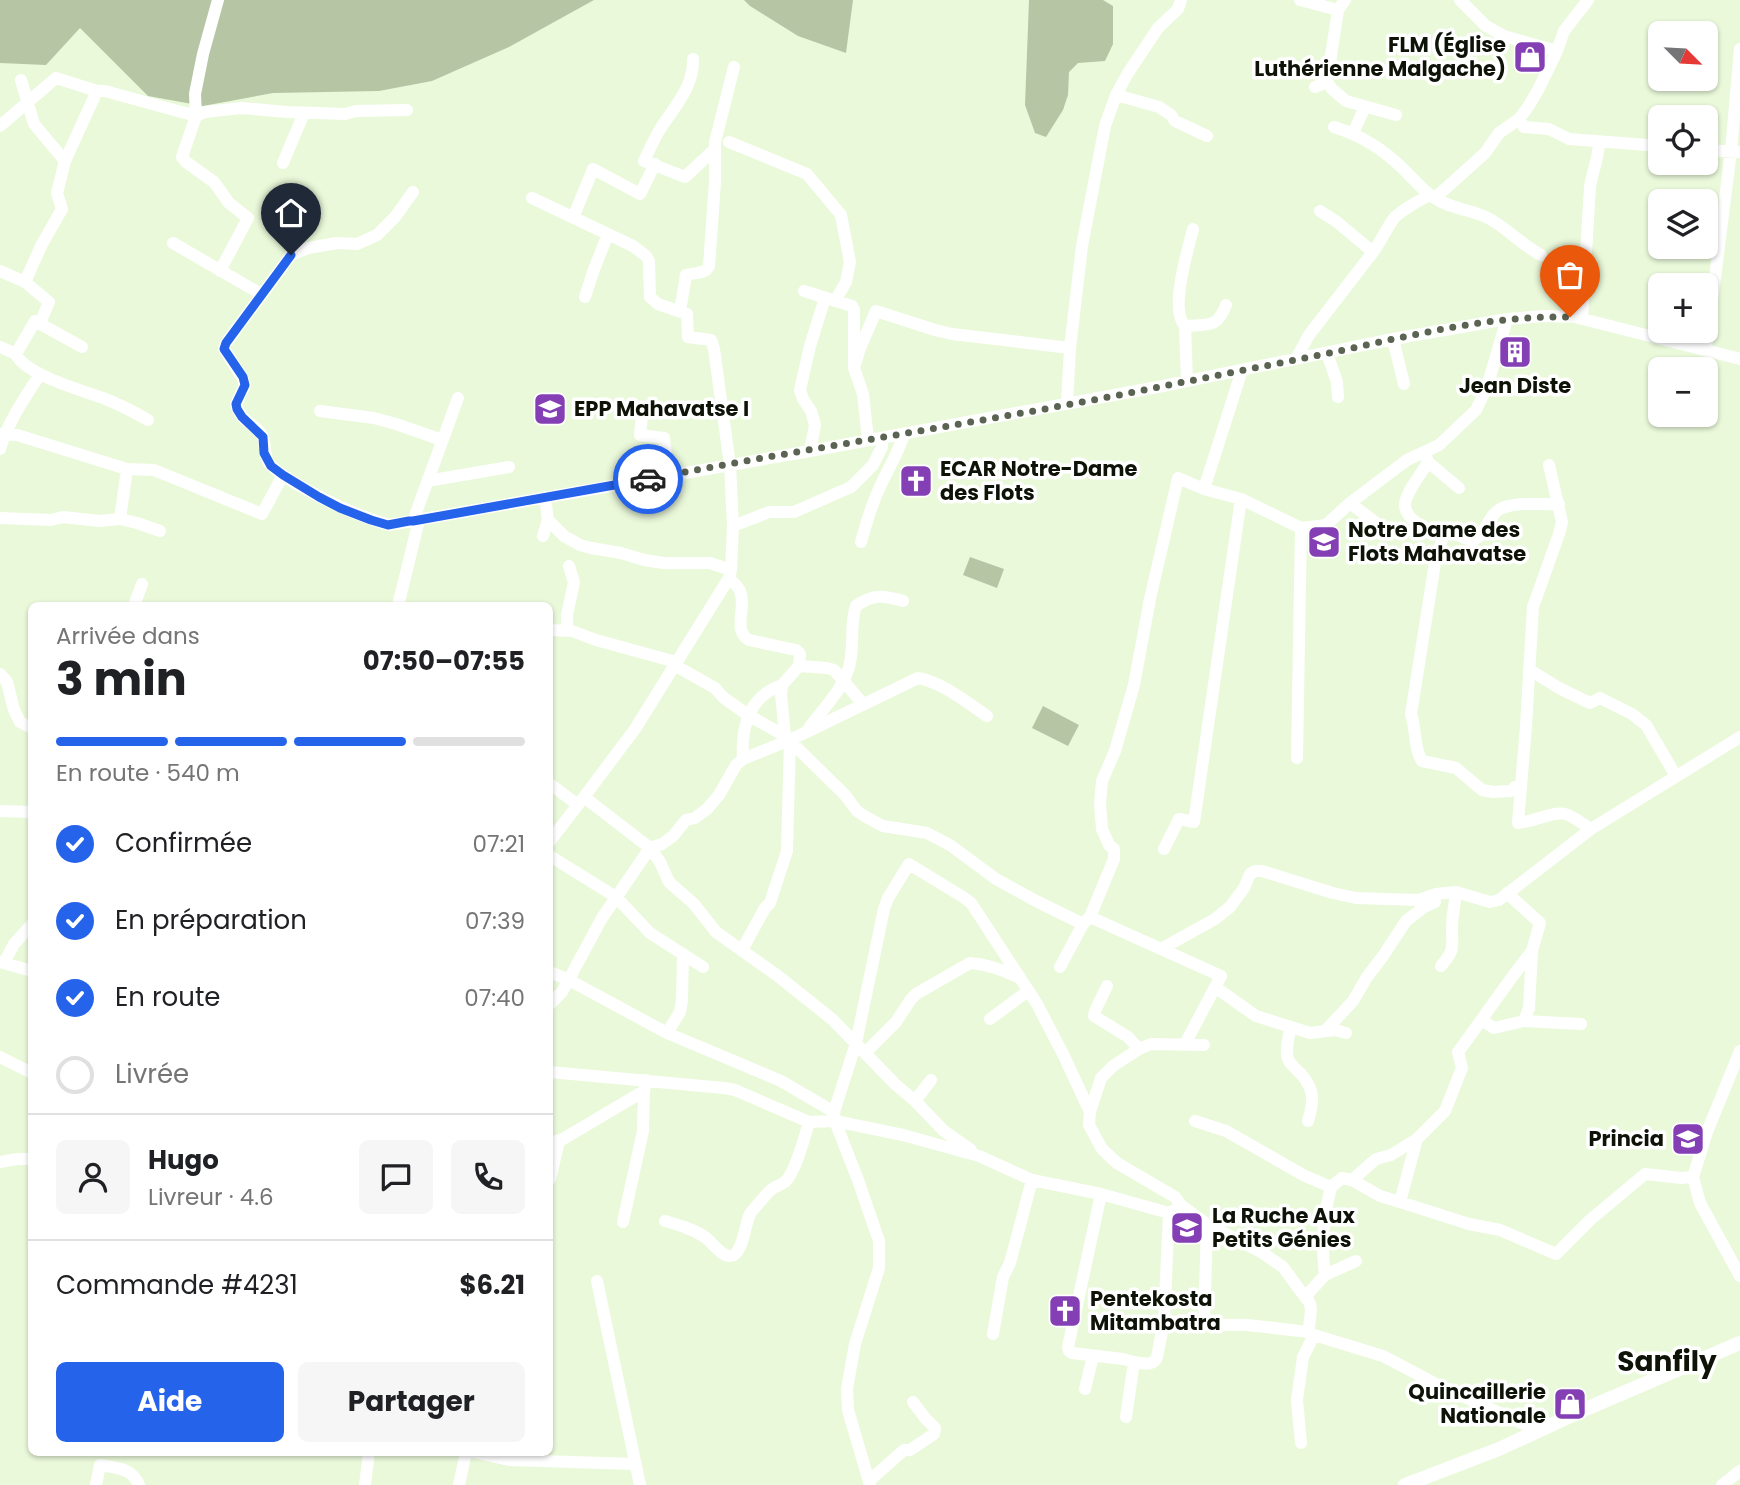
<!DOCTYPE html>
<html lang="fr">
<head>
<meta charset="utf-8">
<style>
	body { margin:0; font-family:Poppins,sans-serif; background:#f6f6f6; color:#202124; height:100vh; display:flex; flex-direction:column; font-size:26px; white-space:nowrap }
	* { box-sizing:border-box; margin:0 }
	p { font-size:23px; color:#757577 }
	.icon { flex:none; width:38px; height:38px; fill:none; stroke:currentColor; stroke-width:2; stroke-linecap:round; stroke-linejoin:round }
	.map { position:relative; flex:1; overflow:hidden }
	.details { position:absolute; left:28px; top:602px; width:525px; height:854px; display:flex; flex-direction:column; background:#fff; border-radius:10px; box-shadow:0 2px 5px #0004 }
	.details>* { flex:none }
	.needle { width:46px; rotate:114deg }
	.tools { position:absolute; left:1648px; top:21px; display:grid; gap:14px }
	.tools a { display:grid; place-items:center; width:70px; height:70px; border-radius:10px; background:#fff; box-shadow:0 2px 5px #0004; font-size:35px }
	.pin { position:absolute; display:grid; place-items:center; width:60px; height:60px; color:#fff; margin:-72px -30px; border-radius:50% 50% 50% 0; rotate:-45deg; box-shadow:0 0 7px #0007 }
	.pin .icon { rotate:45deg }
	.courier { position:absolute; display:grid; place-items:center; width:70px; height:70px; margin:-35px; border:5px solid #2563eb; border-radius:50%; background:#fff; color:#222; box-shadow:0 2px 9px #0007 }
	.summary em { font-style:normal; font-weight:700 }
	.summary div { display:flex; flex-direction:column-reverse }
	.summary { display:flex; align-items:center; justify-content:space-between; height:119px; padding:0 28px }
	h1 { font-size:46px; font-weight:700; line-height:52px }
	.bar { display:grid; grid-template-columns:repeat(4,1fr); gap:10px 7px; align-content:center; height:84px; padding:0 28px }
	.bar i { height:9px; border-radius:5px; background:#e0e0e0 }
	.bar .selected { background:#2563eb }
	.bar p { grid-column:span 4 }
	.line { display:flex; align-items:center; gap:18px; padding:0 28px; border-top:2px solid #e0e0e0 }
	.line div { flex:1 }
	.round { display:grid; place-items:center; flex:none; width:74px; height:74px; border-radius:10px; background:#f6f6f6 }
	ol { padding:0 28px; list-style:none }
	li { display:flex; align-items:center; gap:21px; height:77px }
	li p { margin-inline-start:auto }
	li .icon { padding:7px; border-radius:50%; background:#2563eb; color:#fff; stroke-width:4 }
	li:last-child { color:#757577 }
	li i { width:38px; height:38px; border:4px solid #e0e0e0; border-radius:50% }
	.primary-button { display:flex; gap:14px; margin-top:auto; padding:14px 28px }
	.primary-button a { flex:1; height:80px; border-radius:10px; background:#2563eb; color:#fff; font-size:28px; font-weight:700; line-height:80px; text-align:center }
	.primary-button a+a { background:#f6f6f6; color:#202124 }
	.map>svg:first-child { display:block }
	.green { fill:#b6c6a5 }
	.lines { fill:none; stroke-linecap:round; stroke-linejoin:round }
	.minor { stroke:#fff; stroke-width:12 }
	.major { stroke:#fff; stroke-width:14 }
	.done { stroke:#5b6452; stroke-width:7; stroke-dasharray:0 12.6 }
	.route { stroke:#2563eb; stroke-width:9 }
	.labels { text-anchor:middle; stroke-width:7; stroke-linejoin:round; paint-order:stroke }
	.poi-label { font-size:21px; font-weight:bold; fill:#0e1308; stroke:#fff; text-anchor:start }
	.district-label { font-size:28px; font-weight:bold; fill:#0e1308; stroke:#fff }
</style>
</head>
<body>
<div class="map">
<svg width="1740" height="1485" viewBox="0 0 1740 1485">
	<rect width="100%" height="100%" fill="#eaf9da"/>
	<!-- green -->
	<path class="green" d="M0 0H594L509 47 432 81 379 91 273 93 203 106 148 96 80 28 46 65 0 63Z
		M744 0H853L846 53 798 36 750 6Z
		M1029 0H1103L1113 6V44L1105 61 1078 63 1069 72 1068 95 1063 110 1046 137 1035 133 1025 105Z
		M970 557 1004 569 997 588 963 575Z
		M1043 706 1079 725 1068 746 1032 728Z"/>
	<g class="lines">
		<!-- minor -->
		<path class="minor" d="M218 0 203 54 195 94 196 116 205 112 241 108 287 112 345 114 356 111 407 110
			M1300 0 1338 10
			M1460 0 1486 26 1504 36 1557 51
			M693 59C694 88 673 108 659 131 653 141 649 151 644 161L685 177 715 149
			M21 80 34 124 65 161
			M1327 82 1338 10 1345 0
			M1315 87 1327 82 1332 89 1346 101 1396 115
			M1116 95 1159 107 1171 115 1175 121 1207 136
			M1519 119 1524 127 1549 129 1569 139 1661 146
			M0 126 56 78 97 91H105L196 116 182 157 186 162 214 182 229 203 248 218 220 271
			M1334 127C1360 135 1382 148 1402 168 1412 177 1422 190 1433 197 1450 209 1470 209 1488 218 1507 228 1522 245 1541 255
			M1353 133 1365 107
			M729 142 807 174 841 215 850 262 846 282 835 301
			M1706 150 1740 152
			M283 163 304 113
			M413 192 395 217 377 235 357 244 337 243 308 248 291 255 226 343 224 349 242 377 245 385 236 404C240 422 256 424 263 437 266 444 263 453 269 463 275 471 286 477 295 483 325 501 355 515 389 525L810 451 1163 386 1393 339 1507 319 1544 316 1575 317 1740 359
			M532 198 633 246 646 256 649 261 650 297 658 304 687 314 688 337 711 340 714 349 730 465 733 526 731 570 729 578 635 729 584 797 550 841
			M1435 198 1485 153 1499 133 1519 119 1528 107 1538 90 1557 51 1564 31 1588 0
			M1320 211 1337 222 1373 252
			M573 218 593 169 640 194 655 164
			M173 243 261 294
			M0 271 25 282 49 302 40 323
			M25 282 41 246 62 209 57 193 65 161 97 91
			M804 291 852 306 854 310V368L863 394 868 440
			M585 297 593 272 608 234
			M680 311 686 275C694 272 705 275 709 266L715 182V142L734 67
			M1582 319 1590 187C1592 172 1599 158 1599 142
			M1185 326C1208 324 1217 329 1226 305
			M1393 339 1404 384
			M0 347 16 354 35 321 82 347
			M1706 349 1731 151 1740 49
			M1327 353 1337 382 1338 397
			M16 354C24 374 83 391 103 398 119 404 134 412 148 420
			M1296 359 1309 335 1373 252C1381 241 1387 227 1395 217 1405 208 1418 201 1430 195
			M854 368 860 348 876 311 935 330 952 334 1070 348
			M1187 381 1185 326C1169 310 1188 250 1193 229
			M1067 404 1070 348 1082 246 1105 126 1116 95 1128 73 1158 28 1178 9 1181 0
			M320 411 374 418 396 424 442 440
			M642 416 640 435 664 438 668 475
			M0 434 17 435 127 469 154 470 262 514 283 475
			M0 449C8 421 25 398 40 374
			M810 451 815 425 811 411 803 399 800 390 810 346 825 298
			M1426 456 1428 462 1459 488
			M1428 462C1422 473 1405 493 1405 505 1405 518 1424 529 1435 532 1440 534 1446 533 1451 533 1458 534 1465 540 1472 540 1484 539 1488 515 1500 509 1517 501 1541 505 1559 504
			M1549 465 1562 522 1559 534 1533 607 1526 726 1518 823C1533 822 1553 811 1565 814 1573 816 1583 824 1591 829
			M428 479 433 480 509 467
			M1204 489 1242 370
			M1350 503 1375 522
			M0 518 51 520 63 517 99 521 120 519 137 523 160 531
			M120 519 127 469
			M548 520 564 536 580 545 591 548 621 553 644 560 664 563H710L731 570
			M413 521 458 398
			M733 526 769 512H794L851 487 873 465 882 447V438
			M1444 533 1435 563 1411 714C1416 728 1414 749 1422 761L1456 768 1482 790 1493 792 1511 791 1515 787H1521
			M543 536 548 520 545 497
			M861 542C866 524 871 506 879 489 887 471 898 454 904 434
			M729 578C732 582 738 586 740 591 747 607 732 630 749 640L796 650 800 654 799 666 782 685 781 694 785 736 845 795 857 811 866 817 883 826 927 833 950 845 996 879 1036 901 1083 924
			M134 606 142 584
			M398 606 419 520
			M550 630 572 631 596 640 676 662
			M567 630V615L574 582 569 566
			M674 665 715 688 724 698 748 715 785 736
			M799 666 827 668 834 670 863 704
			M1530 670 1559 688 1590 703 1600 698 1632 714 1646 725 1676 776
			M0 674 7 682 14 710 20 722 32 728
			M809 728C823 709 843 689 849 667 855 647 849 626 856 606 873 594 883 595 903 601
			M1297 758 1301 528
			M743 759C741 727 749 696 782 685
			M550 784 578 805
			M584 797 650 848 660 862 669 882 694 904 716 932 778 976 833 1020 895 1084 915 1101 944 1131 971 1150
			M0 811 32 812
			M1164 849 1179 819 1194 822 1241 499
			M550 856 616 897 650 933 703 967
			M1507 893 1540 923 1532 951 1529 1008 1524 1021
			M1090 917 1221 976 1185 1044
			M1161 949 1215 919 1230 907 1244 888 1250 874 1255 871H1262L1333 893 1356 898 1419 900 1436 894 1456 892 1490 902 1499 900 1591 829 1740 737
			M742 950 765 908 770 903 787 851 790 740
			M0 962 32 971
			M4 963 14 944 32 924
			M1441 966C1455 949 1452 949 1452 928 1452 916 1455 904 1456 892
			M1060 967 1083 924 1090 917 1114 859V849L1109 845 1102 829 1100 804 1102 781 1115 751 1134 685 1150 599 1178 478 1204 489 1241 499 1301 528 1326 525 1350 503 1407 460 1439 445 1476 410 1487 387 1507 319
			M550 972 569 980 667 1033 781 1081 834 1112
			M1107 986 1095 1011 1094 1016 1128 1037 1139 1049
			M1215 987 1256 1016 1310 1033 1335 1030 1346 1033
			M550 1004 562 992 602 918 650 848 662 844 673 836 686 820 695 818 707 809 719 795 736 765 743 759 790 740 918 678C944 683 966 702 987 716
			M990 1019 1028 991
			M1482 1020 1494 1028 1524 1021 1581 1024
			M1290 1028C1289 1038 1284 1052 1289 1061 1292 1066 1297 1070 1301 1074 1315 1090 1314 1101 1308 1121
			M1326 1030 1353 1001 1367 977 1383 956 1406 921 1424 907 1435 902
			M667 1033 680 1012 682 1000 683 954
			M1740 1051 1707 1132 1693 1177 1700 1203 1740 1276
			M865 1053 896 1022 911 999 916 994 970 963C987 964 1003 970 1018 977
			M0 1057 32 1073
			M550 1072 724 1088 735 1090 809 1122 835 1121 903 1135 979 1156 1032 1180 1101 1194 1169 1213 1182 1206
			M915 1101 931 1080
			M1090 1112 1101 1078 1113 1066 1139 1049 1151 1044 1204 1045
			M1195 1121 1226 1131 1305 1176 1331 1187
			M550 1143 563 1139 644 1091
			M0 1162 17 1159H32
			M550 1179 559 1141
			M1352 1180 1376 1159 1391 1155 1417 1139 1445 1111 1462 1068 1458 1052C1483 1019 1506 983 1532 951
			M1101 1194 1068 1347 1069 1351 1072 1353 1123 1359 1134 1362
			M1400 1202 1417 1139
			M665 1221C679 1225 693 1229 705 1237 712 1242 721 1256 730 1256 743 1256 745 1223 750 1214 751 1212 769 1191 771 1190 775 1186 781 1185 785 1182 795 1173 805 1136 809 1122
			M623 1222 643 1131 644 1091 646 1080
			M1325 1275C1321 1242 1323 1219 1331 1187L1342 1178 1352 1180 1380 1196 1400 1202 1469 1224 1500 1230 1556 1254 1590 1220 1645 1174 1681 1178 1693 1177
			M597 1281 640 1485
			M1305 1297 1325 1275 1356 1261
			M1164 1321 1204 1325H1247L1309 1332
			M1204 1325 1207 1224
			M993 1334 1003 1277 1010 1263 1032 1180
			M1085 1389 1093 1356
			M1126 1417 1134 1362C1143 1363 1153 1367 1157 1357L1164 1321 1169 1213
			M1301 1443 1297 1400 1303 1357 1314 1335
			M473 1452 509 1460 636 1464
			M869 1481 904 1450H910L934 1434 935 1428 925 1418 913 1402
			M96 1485 100 1465C117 1468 132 1468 139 1485
			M365 1485 369 1452
			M459 1485 466 1452
			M870 1485 848 1410 847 1389 855 1344 879 1268V1241L858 1180 835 1121 834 1112 856 1043 884 909 888 898 909 864 963 897 971 903 977 912 1037 1004 1064 1056 1090 1112 1089 1125 1102 1149 1117 1163 1175 1197 1182 1206 1207 1224 1261 1252 1283 1267 1305 1297C1316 1306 1308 1320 1309 1332L1314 1335 1383 1356 1438 1385 1526 1425 1532 1435
			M1722 1485 1740 1471"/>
		<!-- major -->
		<path class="major" d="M1405 1485 1499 1449 1588 1408 1740 1343"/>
	</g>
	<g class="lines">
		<!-- done -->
		<path class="done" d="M648 479C819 446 993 421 1164 386 1219 375 1275 364 1330 353 1409 336 1490 315 1570 317"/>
		<!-- route -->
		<path class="route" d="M291 255 226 343 224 349 243 377 245 385 236 404 237 409 242 417 263 437 264 453 271 466 283 475 319 497 340 508 371 520 388 525 409 521H413L648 479"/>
	</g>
	<!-- icons -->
	<defs>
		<symbol id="shop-square" viewBox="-11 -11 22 22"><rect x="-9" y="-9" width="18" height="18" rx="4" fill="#833fb3" stroke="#fff"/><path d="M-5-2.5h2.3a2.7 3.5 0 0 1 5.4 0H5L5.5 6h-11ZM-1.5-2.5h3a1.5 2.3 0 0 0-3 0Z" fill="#fff"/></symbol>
		<symbol id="building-square" viewBox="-11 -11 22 22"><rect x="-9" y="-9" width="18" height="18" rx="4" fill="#833fb3" stroke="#fff"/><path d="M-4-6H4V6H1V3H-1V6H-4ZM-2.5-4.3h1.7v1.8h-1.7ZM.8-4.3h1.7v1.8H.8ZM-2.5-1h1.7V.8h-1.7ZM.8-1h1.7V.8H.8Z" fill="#fff"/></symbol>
		<symbol id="school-square" viewBox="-11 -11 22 22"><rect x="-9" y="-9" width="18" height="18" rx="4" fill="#833fb3" stroke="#fff"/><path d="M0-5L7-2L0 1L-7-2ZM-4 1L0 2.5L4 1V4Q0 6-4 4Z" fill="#fff"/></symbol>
		<symbol id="church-square" viewBox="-11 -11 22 22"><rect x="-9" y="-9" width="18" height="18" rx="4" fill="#833fb3" stroke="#fff"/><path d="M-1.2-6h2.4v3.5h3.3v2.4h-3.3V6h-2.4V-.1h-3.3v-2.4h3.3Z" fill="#fff"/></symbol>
		<symbol id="university-square" viewBox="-11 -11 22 22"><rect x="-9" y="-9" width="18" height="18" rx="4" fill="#833fb3" stroke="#fff"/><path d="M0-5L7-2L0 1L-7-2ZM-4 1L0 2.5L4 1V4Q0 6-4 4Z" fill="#fff"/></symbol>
	</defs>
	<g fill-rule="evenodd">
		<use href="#shop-square" x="1511" y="38" width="38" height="38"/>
		<use href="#building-square" x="1496" y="333" width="38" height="38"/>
		<use href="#school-square" x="531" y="390" width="38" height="38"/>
		<use href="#church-square" x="897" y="462" width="38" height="38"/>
		<use href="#school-square" x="1305" y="523" width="38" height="38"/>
		<use href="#university-square" x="1669" y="1120" width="38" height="38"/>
		<use href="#school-square" x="1168" y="1209" width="38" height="38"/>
		<use href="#church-square" x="1046" y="1292" width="38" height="38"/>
		<use href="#shop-square" x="1551" y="1385" width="38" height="38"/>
	</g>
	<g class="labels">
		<!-- poi labels -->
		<g class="poi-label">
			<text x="1506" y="52" text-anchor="end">FLM (Église<tspan x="1506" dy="24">Luthérienne Malgache)</tspan></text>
			<text x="1515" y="393" text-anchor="middle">Jean Diste</text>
			<text x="574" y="416">EPP Mahavatse I</text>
			<text x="940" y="476">ECAR Notre-Dame<tspan x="940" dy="24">des Flots</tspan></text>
			<text x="1348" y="537">Notre Dame des<tspan x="1348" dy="24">Flots Mahavatse</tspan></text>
			<text x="1664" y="1146" text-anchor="end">Princia</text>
			<text x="1212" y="1223">La Ruche Aux<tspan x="1212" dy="24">Petits Génies</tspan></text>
			<text x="1090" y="1306">Pentekosta<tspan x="1090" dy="24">Mitambatra</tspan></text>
			<text x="1546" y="1399" text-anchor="end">Quincaillerie<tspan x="1546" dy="24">Nationale</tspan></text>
		</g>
		<!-- district labels -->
		<g class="district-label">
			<text x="1667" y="1371">Sanfily</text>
		</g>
	</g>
</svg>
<div class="tools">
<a><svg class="needle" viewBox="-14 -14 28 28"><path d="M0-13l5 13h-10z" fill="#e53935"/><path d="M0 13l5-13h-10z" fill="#757577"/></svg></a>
<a><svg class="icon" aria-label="locate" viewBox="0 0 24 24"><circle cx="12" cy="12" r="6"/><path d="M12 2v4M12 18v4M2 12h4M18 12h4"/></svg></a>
<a><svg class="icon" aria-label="layers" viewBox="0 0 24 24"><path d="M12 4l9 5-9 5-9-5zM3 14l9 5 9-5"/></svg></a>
<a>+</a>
<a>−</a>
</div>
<div class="pin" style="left:1570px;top:317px;background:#ea580c"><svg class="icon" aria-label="bag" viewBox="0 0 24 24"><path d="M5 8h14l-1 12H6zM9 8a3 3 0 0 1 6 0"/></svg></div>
<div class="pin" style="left:291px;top:255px;background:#1f2937"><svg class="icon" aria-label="home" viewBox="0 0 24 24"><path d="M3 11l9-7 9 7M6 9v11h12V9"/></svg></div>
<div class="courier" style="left:648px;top:479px"><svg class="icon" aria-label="car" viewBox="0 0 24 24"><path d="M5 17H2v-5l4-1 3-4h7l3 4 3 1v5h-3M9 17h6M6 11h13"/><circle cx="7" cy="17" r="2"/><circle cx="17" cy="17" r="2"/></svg></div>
<section class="details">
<div class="summary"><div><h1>3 min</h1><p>Arrivée dans</p></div><em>07:50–07:55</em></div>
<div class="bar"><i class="selected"></i><i class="selected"></i><i class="selected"></i><i></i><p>En route · 540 m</p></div>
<ol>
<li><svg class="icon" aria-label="check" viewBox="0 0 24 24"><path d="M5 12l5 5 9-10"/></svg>Confirmée<p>07:21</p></li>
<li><svg class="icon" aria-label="check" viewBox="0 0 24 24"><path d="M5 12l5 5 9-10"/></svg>En préparation<p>07:39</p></li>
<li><svg class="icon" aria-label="check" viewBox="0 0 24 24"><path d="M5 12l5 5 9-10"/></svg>En route<p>07:40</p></li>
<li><i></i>Livrée</li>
</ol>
<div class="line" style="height:126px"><a class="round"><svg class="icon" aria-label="person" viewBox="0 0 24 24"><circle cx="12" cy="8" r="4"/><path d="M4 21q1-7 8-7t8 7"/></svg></a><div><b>Hugo</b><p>Livreur · 4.6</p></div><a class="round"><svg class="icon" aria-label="chat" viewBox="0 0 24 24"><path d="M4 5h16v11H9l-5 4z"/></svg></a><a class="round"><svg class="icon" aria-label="phone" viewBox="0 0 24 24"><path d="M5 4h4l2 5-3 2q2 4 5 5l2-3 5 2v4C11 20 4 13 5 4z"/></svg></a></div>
<div class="line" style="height:91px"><div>Commande #4231</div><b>$6.21</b></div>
<div class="primary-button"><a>Aide</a><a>Partager</a></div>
</section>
</div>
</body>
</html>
